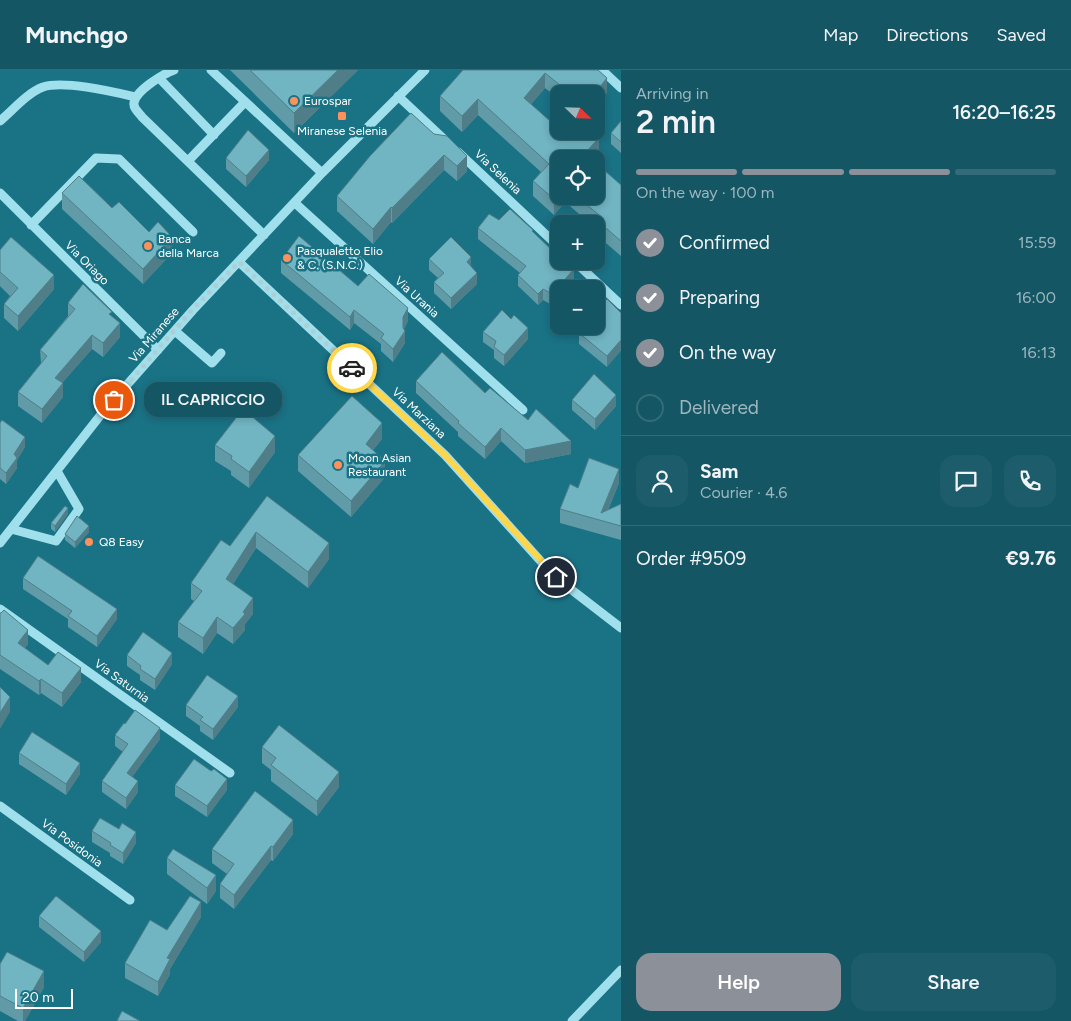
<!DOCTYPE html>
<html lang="en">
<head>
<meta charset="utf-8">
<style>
	body { margin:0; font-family:Figtree,sans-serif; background:#1d5c6a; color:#f1f3f6; height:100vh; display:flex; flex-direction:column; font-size:19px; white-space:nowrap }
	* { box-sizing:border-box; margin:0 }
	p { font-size:16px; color:#9db7bf }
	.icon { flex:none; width:28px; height:28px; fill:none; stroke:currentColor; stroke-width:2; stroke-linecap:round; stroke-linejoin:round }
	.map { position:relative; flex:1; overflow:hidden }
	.side { display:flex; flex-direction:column; background:#145664; width:450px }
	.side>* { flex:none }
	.needle { width:32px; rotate:113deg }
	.tools { position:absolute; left:550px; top:15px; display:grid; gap:10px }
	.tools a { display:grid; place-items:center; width:55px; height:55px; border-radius:10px; background:#145664; box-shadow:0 2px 8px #0003,0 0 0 1px #336c78; font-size:25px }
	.scale { position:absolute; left:15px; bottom:12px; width:58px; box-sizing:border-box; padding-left:5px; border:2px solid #fff; border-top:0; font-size:14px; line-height:18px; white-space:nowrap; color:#fff; -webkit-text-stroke:4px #1a7285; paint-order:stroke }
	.pin { position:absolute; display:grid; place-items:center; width:42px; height:42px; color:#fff; margin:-21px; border:2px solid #fff; border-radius:50%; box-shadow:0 1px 5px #0007 }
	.courier { position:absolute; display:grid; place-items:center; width:50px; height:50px; margin:-25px; border:4px solid #ffd54a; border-radius:50%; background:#fff; color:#222; box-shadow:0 1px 6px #0007 }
	.bubble { position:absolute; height:35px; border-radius:15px; background:#145664; box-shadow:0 2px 8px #0003,0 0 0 1px #336c78; font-size:16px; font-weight:600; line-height:35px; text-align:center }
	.overview em { font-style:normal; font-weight:600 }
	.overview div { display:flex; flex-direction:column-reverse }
	.overview { display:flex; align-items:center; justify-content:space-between; height:85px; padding:0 15px }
	h1 { font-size:32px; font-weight:600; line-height:38px }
	.bar { display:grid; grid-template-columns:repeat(4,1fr); gap:8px 5px; align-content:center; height:60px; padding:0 15px }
	.bar i { height:6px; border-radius:4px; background:#336c78 }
	.bar .current { background:#8c9099 }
	.bar p { grid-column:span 4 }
	.line { display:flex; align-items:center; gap:12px; padding:0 15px; border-top:1px solid #336c78 }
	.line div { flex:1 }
	.round { display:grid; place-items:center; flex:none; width:52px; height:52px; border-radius:15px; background:#1d5c6a }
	ol { padding:0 15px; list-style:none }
	li { display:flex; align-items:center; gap:15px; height:55px }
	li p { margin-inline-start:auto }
	li .icon { padding:5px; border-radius:50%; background:#8c9099; color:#fff; stroke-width:4 }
	li:last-child { color:#9db7bf }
	li i { width:28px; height:28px; border:2px solid #336c78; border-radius:50% }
	.cta { display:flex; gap:10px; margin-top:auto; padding:10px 15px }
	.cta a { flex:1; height:58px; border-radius:15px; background:#8c9099; color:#fff; font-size:20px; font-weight:600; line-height:58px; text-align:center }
	.cta a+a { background:#1d5c6a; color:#f1f3f6 }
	header { display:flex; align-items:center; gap:30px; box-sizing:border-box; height:70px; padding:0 25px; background:#145664; border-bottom:1px solid #336c78 }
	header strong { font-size:24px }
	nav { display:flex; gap:28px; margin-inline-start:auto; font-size:18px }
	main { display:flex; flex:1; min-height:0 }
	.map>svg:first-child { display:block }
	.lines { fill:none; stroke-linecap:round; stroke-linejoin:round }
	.minor { stroke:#a0dfec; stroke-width:9 }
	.wall { fill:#619ba7 }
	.shaded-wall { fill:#4f7e88 }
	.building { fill:#71b4c2; stroke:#4f7e88 }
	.done { stroke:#afced4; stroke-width:5; stroke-dasharray:0 9 }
	.route { stroke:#ffd54a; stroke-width:6 }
	.poi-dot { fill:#fe915b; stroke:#1a7285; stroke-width:2 }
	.labels { text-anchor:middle; stroke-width:5; stroke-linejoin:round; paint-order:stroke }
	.poi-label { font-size:12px; fill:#fff; stroke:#1a7285; text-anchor:start }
	.street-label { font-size:12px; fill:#fff; stroke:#1a7285 }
</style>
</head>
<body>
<header>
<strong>Munchgo</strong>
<nav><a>Map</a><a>Directions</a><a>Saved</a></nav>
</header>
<main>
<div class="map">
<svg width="621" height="951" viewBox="0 0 621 951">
	<rect width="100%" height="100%" fill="#1a7285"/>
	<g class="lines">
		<!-- minor -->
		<path class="minor" d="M174 0C163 4 135 21 134 33 133 38 139 43 142 47L264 165
			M211 0 322 103
			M602 0 621 18
			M159 8 214 65
			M398 26 447 72
			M0 51C13 40 27 23 43 17 64 10 114 22 136 27
			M458 82 559 177
			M188 91 245 32
			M0 123 158 280
			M295 133 523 340
			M31 155 96 88 119 89 193 162
			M574 191 621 235
			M239 192 445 385 555 507 621 558
			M175 261 212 293 221 283
			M11 459 56 471 79 439 57 401
			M0 473 103 342 193 240 322 103 425 0
			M0 539 230 703
			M0 736 130 830
			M572 951 621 900"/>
	</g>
	<!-- wall -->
	<path class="wall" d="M230 0H358L294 63Z
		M463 0H598L607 23 596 36V24H559V29L545 18 531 34 568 68 599 83 559 89V126H596L621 115V186L600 168V161L596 158V154H591L565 132 554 145 533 126V111L541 102 478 45 462 62 440 41V26Z
		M411 43 467 101 457 111 444 100 392 153 391 152 373 174 337 141V126Z
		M621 51V83L611 74V63Z
		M226 88 269 90 246 117 226 99Z
		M62 123 112 138 149 162 172 183 143 214 62 139Z
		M499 150 533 162 574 210 567 219H559L552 235 543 230 538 235 518 216V205L520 203 478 169V158Z
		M0 180 54 219 18 261 4 248V234L10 226 0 216Z
		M429 189 471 196 477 214 451 239 434 223V212L438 208 429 200Z
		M281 190 358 216 408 251 404 259 405 273 393 292 381 281V274L354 253 350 260 281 203Z
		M607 229V297L579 274V263Z
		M68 233 112 247 120 267 103 287 92 279 62 313 63 327 42 353 18 336V322L41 293 40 280 68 246Z
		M511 249 528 269 504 296 494 288V280L483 272V262Z
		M416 311 485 323 528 350 571 384 525 393 501 371 485 389 458 366V362L416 323Z
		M572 330 616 336 595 360 572 340Z
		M0 353 25 377 17 390V398L6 414 0 409Z
		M382 369 373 380 385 407 351 447 298 401V385Z
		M215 375 275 382 249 418 231 405V401L215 391Z
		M619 413 608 440 621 434V470L560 453V439L578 418Z
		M267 426 329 489 308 518 256 478 233 514 253 544 245 554V560L233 574 217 563 203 584 178 567V552L194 531 191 529V513L230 476Z
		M68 444 55 462 51 459V453Z
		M89 462 75 478 65 470V464Z
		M23 508 117 549 97 577 68 557V549L23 519Z
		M0 543 28 574 25 578 48 595 81 612 62 637 41 623 39 625 0 599Z
		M127 585 172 594 155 620 140 610V605L127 596Z
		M186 635 238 637 213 670 200 661V656L186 646Z
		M115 665 160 669 132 707 138 722 126 739 102 722V711L123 682 115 676Z
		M262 677 339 717 317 746 271 711V700L262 693Z
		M19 683 80 704 66 725 19 694Z
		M175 715 227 720 207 747 175 726Z
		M119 759 136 773 123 794 110 786V783L92 772V761Z
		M293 764 273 791 271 790 234 839 220 828V814L227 804 212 793V779Z
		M167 788 216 821 207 834 167 804Z
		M39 846 101 872 84 892 39 857Z
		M201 847 170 899V904L158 926 125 908V893L167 860Z
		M0 894 44 917 25 951H18L0 941Z"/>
	<!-- shaded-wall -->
	<path class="shaded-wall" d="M338 0H358L294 63V43Z
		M545 3V18L524 43V28Z
		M607 8V23L596 36V24H594Z
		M478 29V45L462 62V46Z
		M599 68V83L594 89H585V83Z
		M269 80V90L246 117V106Z
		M444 85V100L392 153V138Z
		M467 86V101L457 111V96Z
		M559 124V126H565V132L554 145V129Z
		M391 137V152L373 174V159Z
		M172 167V183L143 214V199Z
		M471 187V198L467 192Z
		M574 199V210L567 219H559V228L552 235V224Z
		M477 203V214L451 239V228Z
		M54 205V219L18 261V246Z
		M543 219V230L538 235V224Z
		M408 238V251L403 260 405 261V273L393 292V279L403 247Z
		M354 240V253L350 260V247Z
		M120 253V267L103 287V273Z
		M528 258V269L504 296V285Z
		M92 265V279L55 321V308Z
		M621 270V281L607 297V286Z
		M63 313V327L42 353V339Z
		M616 325V336L595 360V349Z
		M382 353V369L366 389V374Z
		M501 358V371L485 389V377Z
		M275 366V382L249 418V402Z
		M25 367V377L17 390V398L6 414V403L14 384Z
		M571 371V384L525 393V380Z
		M385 391V407L351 447V431Z
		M619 399V413L603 451 601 443Z
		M68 438V444L55 462V456Z
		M89 456V462L75 478V472Z
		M256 462V478L226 525V509Z
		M329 473V489L308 518V502Z
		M253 528V544L245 554V560L233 574V558L243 542Z
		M117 539V549L97 577V566Z
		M217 547V563L203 584V568Z
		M28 560V574L18 587V573Z
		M172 583V594L155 620V609Z
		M81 598V612L62 637V623Z
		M41 609V623L39 625V611Z
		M238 626V637L213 670V659Z
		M10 627V642L0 659V643Z
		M160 658V669L127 714V703Z
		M80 693V704L66 725V714Z
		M339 702V717L317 746V731Z
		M227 709V720L207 747V736Z
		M138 711V722L126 739V728Z
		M293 750V764L273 791V777Z
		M136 762V773L123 794V783Z
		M271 776V790L234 839V825Z
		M216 805V821L207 834V818Z
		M201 832V847L170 899V904L158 926V912L167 888Z
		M101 861V872L84 892V882Z
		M44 901V917L25 951H23V938Z"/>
	<!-- building -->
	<path class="building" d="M250 0H338L294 43Z
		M463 0H598L607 8 594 24H571L545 3 524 28 559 59V61H561L568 68 574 61H592L599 68 585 83 591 89H559V124L554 129 533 111 549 94 478 29 462 46 440 26Z
		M411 43 434 64 447 66 467 86 457 96 444 85 392 138 391 137 373 159 337 126 370 86Z
		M621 51V72L611 63Z
		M248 60 269 80 246 106 226 88Z
		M596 93 621 115V171L600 153 604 149 576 126H596Z
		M79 106 112 138 119 132 149 162 158 152 172 167 143 199 62 123Z
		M510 139 533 160 532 161 559 187V191H566L574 199 552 224 543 219 538 224 518 205 526 196 478 158 489 144 499 150Z
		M299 166 358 216 369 204 408 238 403 247V258L405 261 393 279 381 268 384 264 354 240 350 247 281 190Z
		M11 167 54 205 18 246 4 234 18 218 0 202V180Z
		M451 167 471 187 467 192 477 203 451 228 434 212 444 203 429 189Z
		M83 214 112 242 109 244 120 253 103 273 92 265 55 308 63 313 42 339 18 322 47 286 40 280 75 239 68 233Z
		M607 229 621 243V270L607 286 579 263 584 256H596V242Z
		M502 240 511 249 514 245 528 258 504 285 494 277 496 271 483 262Z
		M442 282 485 323 490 318 528 350 536 339 571 371 525 380 501 358 485 377 458 353 459 351 416 311Z
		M594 304 616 325 595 349 572 330Z
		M352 326 382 353 366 374 385 391 351 431 298 385Z
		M243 339 275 366 249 402 231 389 232 386 215 375Z
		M2 350 25 367 14 384 17 388 6 403 0 398V353Z
		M589 388 619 399 601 443 621 434V456L560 439 570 414 578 418Z
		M267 426 329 473 308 502 256 462 226 509 253 528 243 542 245 544 233 558 217 547 203 568 178 552 202 521 191 513 221 470 230 476Z
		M65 436 68 438 55 456 51 453Z
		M77 446 89 456 75 472 65 464Z
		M38 486 117 539 97 566 68 546 72 541 23 508Z
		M4 540 28 560 18 573 48 595 58 582 81 598 62 623 41 609 39 611 0 585V543H1Z
		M143 562 172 583 155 609 140 599 141 596 127 585Z
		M207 605 238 626 213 659 200 650 203 647 186 635Z
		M0 617 10 627 0 643Z
		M135 640 160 658 127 703 138 711 126 728 102 711 128 674 115 665 124 653 125 654Z
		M279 655 339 702 317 731 271 695 276 688 262 677Z
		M32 662 80 693 66 714 19 683Z
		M194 689 211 701 214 699 227 709 207 736 175 715Z
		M255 721 293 750 273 777 271 776 234 825 220 814 234 794 212 779Z
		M100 748 119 759 122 753 136 762 123 783 110 775 111 773 92 761Z
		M173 779 216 805 207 818 167 788Z
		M56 826 101 861 84 882 39 846Z
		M190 826 201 832 167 888 170 889 158 912 125 893 150 850 167 860Z
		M7 882 44 901 23 938 0 926V894Z
		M122 941 140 951H117Z"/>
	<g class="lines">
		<!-- done -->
		<path class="done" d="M114 330 192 240 239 192 352 298"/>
		<!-- route -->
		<path class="route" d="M352 298 445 385 556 507"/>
	</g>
	<!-- markers -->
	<g class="poi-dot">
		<circle cx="294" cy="31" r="5"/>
		<rect x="337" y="41" width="10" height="10" rx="2.5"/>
		<circle cx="148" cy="176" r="5"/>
		<circle cx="287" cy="188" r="5"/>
		<circle cx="338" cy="395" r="5"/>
		<circle cx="89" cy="472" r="5"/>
	</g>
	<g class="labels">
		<!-- poi labels -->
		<g class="poi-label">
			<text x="304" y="35">Eurospar</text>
			<text x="342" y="65" text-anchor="middle">Miranese Selenia</text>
			<text x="158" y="173">Banca<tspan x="158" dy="14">della Marca</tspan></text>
			<text x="297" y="185">Pasqualetto Elio<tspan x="297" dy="14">&amp; C. (S.N.C.)</tspan></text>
			<text x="348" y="392">Moon Asian<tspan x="348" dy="14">Restaurant</tspan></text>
			<text x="99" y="476">Q8 Easy</text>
		</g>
		<!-- street labels -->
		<g class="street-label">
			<text transform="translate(498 102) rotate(43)" y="4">Via Selenia</text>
			<text transform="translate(87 193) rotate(45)" y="4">Via Oriago</text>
			<text transform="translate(417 227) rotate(42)" y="4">Via Urania</text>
			<text transform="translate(154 265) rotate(-49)" y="4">Via Miranese</text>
			<text transform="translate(419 343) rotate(43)" y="4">Via Marziana</text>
			<text transform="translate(122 611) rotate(36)" y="4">Via Saturnia</text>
			<text transform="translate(72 773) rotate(36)" y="4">Via Posidonia</text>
		</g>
	</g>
</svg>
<div class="tools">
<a><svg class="needle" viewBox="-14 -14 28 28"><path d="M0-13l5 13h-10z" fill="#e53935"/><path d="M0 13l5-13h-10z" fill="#9db7bf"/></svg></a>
<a><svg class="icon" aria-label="locate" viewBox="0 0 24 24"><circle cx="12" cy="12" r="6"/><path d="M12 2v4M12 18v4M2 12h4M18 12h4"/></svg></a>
<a>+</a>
<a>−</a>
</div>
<div class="scale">20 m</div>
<div class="pin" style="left:114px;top:330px;background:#ea580c"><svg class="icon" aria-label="bag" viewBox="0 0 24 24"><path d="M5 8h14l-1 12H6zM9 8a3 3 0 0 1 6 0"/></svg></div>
<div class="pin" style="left:556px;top:507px;background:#1f2937"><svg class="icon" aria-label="home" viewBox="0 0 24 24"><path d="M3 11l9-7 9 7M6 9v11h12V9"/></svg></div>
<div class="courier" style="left:352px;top:298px"><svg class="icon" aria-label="car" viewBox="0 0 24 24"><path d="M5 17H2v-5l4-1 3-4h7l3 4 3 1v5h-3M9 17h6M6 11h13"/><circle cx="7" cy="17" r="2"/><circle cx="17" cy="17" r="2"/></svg></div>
<div class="bubble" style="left:144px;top:312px;width:138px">IL CAPRICCIO</div>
</div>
<section class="side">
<div class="overview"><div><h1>2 min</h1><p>Arriving in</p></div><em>16:20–16:25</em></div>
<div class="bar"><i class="current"></i><i class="current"></i><i class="current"></i><i></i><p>On the way · 100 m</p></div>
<ol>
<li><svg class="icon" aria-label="check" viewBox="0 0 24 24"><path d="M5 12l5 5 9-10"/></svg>Confirmed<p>15:59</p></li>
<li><svg class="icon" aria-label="check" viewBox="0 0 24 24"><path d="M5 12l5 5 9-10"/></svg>Preparing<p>16:00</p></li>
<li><svg class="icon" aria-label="check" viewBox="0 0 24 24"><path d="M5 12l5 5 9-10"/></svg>On the way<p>16:13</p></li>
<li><i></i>Delivered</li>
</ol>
<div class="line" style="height:90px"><a class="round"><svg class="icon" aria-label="person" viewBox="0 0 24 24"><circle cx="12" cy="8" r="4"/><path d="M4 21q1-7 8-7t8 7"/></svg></a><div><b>Sam</b><p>Courier · 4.6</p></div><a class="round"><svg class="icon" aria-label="chat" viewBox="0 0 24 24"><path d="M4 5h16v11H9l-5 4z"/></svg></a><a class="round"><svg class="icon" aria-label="phone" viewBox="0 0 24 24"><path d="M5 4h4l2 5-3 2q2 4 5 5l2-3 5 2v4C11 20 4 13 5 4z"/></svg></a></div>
<div class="line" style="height:65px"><div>Order #9509</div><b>€9.76</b></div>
<div class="cta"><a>Help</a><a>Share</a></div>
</section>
</main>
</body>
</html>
